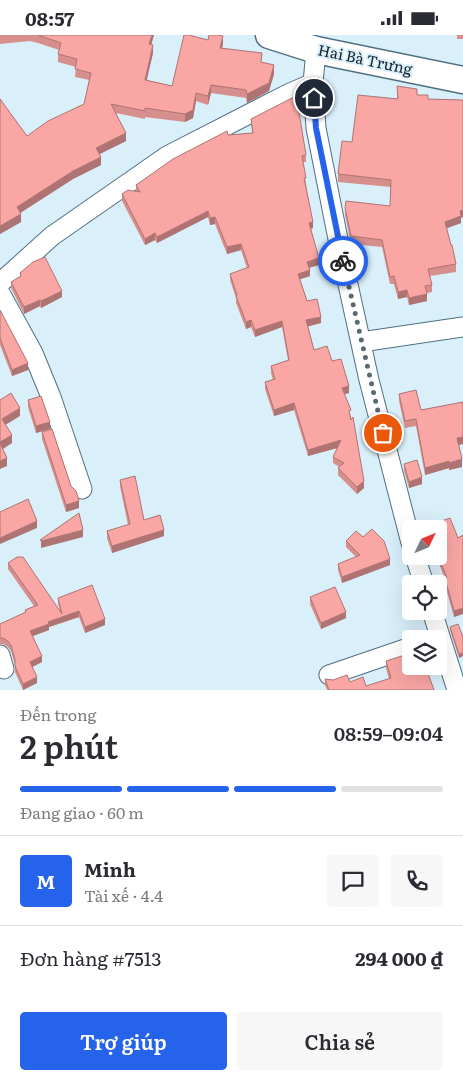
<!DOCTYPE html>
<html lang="vi">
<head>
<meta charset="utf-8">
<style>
	body { margin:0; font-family:Literata,serif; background:#f7f7f7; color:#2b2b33; height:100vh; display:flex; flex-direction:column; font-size:19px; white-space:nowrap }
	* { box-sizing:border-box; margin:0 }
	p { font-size:16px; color:#7c7c81 }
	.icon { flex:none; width:28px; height:28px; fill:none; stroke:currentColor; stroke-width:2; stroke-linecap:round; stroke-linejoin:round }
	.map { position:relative; height:655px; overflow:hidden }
	.drawer { display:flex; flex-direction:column; background:#fff; flex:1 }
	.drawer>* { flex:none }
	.needle { width:32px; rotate:47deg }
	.controls { position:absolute; left:402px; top:485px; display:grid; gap:10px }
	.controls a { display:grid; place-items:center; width:45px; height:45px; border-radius:5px; background:#fff; box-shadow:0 5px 20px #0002; font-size:25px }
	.pin { position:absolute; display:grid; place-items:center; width:42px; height:42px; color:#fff; margin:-21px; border:2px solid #fff; border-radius:50%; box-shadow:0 1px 5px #0007 }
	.courier { position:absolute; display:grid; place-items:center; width:50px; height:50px; margin:-25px; border:4px solid #2563eb; border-radius:50%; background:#fff; color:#222; box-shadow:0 1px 6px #0007 }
	.head em { font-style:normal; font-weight:600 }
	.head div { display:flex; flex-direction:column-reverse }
	.head { display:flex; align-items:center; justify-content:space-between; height:85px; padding:0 20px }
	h1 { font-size:32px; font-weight:600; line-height:38px }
	.bar { display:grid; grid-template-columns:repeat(4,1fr); gap:8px 5px; align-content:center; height:60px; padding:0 20px }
	.bar i { height:6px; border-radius:4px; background:#e1e1e2 }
	.bar .current { background:#2563eb }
	.bar p { grid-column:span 4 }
	.line { display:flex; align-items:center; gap:12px; padding:0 20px; border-top:1px solid #e1e1e2 }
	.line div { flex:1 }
	.round { display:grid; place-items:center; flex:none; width:52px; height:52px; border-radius:5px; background:#f7f7f7 }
	.cta { display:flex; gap:10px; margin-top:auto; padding:10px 20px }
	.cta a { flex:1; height:58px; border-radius:5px; background:#2563eb; color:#fff; font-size:20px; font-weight:600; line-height:58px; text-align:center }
	.cta a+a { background:#f7f7f7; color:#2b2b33 }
	.status { display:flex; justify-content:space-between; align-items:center; height:35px; padding:0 25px; background:#fff; direction:ltr }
	.status svg { height:14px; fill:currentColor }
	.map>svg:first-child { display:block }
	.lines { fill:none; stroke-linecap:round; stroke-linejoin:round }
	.street-casing { stroke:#4f7081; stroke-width:21 }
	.secondary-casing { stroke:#4f7081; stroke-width:29 }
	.street { stroke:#fff; stroke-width:19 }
	.secondary { stroke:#fff; stroke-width:26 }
	.wall { fill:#d68f8d }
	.shaded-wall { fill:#ae7473 }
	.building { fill:#f9a6a4; stroke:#ae7473 }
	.done { stroke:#5a6a73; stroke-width:5; stroke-dasharray:0 9 }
	.route { stroke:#2563eb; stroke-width:6 }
	.labels { text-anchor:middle; stroke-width:4; stroke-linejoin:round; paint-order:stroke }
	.street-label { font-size:15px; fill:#16232b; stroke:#d9effa }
</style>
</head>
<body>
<div class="status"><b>08:57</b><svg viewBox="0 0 49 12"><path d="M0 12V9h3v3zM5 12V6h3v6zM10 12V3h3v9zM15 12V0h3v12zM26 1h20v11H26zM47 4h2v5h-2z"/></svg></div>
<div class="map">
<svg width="463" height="655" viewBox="0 0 463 655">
	<rect width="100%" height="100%" fill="#d9effa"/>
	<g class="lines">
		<defs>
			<path id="street" d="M316 15 313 48 316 93 338 204 369 345 411 508
				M0 248 52 201 167 121 288 59 313 48
				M0 258 33 318 51 362 82 454
				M361 307 463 292
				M415 521 424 549
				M432 576 457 655
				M0 620 4 634
				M329 640 411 612"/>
			<path id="secondary" d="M269 0 316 15 463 45"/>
		</defs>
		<!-- street casing -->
		<use href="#street" class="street-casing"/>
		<!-- secondary casing -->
		<use href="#secondary" class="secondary-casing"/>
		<!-- street -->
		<use href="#street" class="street"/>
		<!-- secondary -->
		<use href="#secondary" class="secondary"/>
	</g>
	<!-- wall -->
	<path class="wall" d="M0 0H154L151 10 153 18 146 45 172 51 223 9 222 13 262 27 274 39 269 56 247 68 246 63 211 58 208 70 196 66 193 83 185 87 145 82V84L116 78 126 106 99 119 101 130 73 144 20 178 21 187 0 199V64L27 101 84 69 89 45 75 42 76 32 58 27V19L59 15 38 8 30 6 0 9Z
		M457 0H463V4H457Z
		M397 51 428 64 463 65V182L461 183V188L446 193 456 229V237L430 241 432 250V257L427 258V266L409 270 407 262 398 264 394 249H390L382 212 351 209 345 180V173L390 171 391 152 338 147V139L352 107 397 64Z
		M295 72 306 120V127H303L306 149 313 193 311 194 319 230 309 233 310 241 300 244 307 266 321 288 308 291 314 315 332 326 349 358 344 359 351 382 364 453 357 459 338 440V433L339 432 333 428V422L337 413 308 421 294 375 274 381 265 354V347L273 345 271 338V331L288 325 282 292 255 302 251 292 246 294 236 268V263L230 245V239L247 233 241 215 227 219 215 189 210 190 208 182 157 208 155 205 145 210 122 166V159L136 156V150L228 100 252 98 251 84Z
		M20 238 62 262 41 273 40 271 24 279 11 253V247L20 241Z
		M0 275 28 335 12 341 0 310Z
		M399 359 421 375 463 367V409L459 410 462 432 449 435V433L425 440 416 391 405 393 399 366Z
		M28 365 50 394 36 398 28 372Z
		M42 397 71 451 79 473 66 477 42 404Z
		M404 429 422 449 409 453 404 436Z
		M120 445 144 485 164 501 112 518 107 503V496L128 490 120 451Z
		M458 503 454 582 445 550V544L436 521H439Z
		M346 506 390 530 342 548 338 535V529L356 522 346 512Z
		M8 528 60 575 58 569V563L105 590 85 598 79 582 49 592V595L33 601 42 627 32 632 37 648 23 655 15 637V630L11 616 8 612 3 609H0V589L25 578V575L34 571 8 534Z
		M310 562 346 583 321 594 310 569Z
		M450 592 463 602V621L459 623 450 595Z
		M386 626 411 631H434V636L428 638 434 655H327L325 650V644L350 647 366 651 389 644 386 633Z"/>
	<!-- shaded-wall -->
	<path class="shaded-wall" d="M152 0H154L149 17V9Z
		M223 1V9L220 21V13Z
		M153 10V18L145 53V45Z
		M274 30V39L269 56 247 68V59Z
		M211 50V58L208 70V61Z
		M196 58V66L193 83 185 87V79Z
		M126 98V106L96 121V113Z
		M101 122V130L73 144 17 180V172L73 136Z
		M463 175V182L461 183V188L445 194V187L460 176Z
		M208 176V182L157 208V202Z
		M21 179V187L0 199V191Z
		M215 182V189L210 190V183Z
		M313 187V193L309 194V188Z
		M155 198V205L145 210V204Z
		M241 209V215L227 219V212Z
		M319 223V230L307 233V227Z
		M310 235V241L298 245V239Z
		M407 255V262L398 264V257Z
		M62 256V262L41 273V266Z
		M427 259V266L409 270V263Z
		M40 265V271L24 279V272Z
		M321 282V288L306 292V285Z
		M251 285V292L246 294V287Z
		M282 286V292L255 302V295Z
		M28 328V335L12 341V335Z
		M349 351V358L342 360V353Z
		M294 368V375L274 381V375Z
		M20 373V381L2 392V384Z
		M50 387V394L36 398V391Z
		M12 400V408L0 416V407Z
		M463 402V409L457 410V403Z
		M341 405V412L308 421V415Z
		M7 423V431L0 434V426Z
		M462 424V432L449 435V428Z
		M449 426V433L425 440V433Z
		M422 442V449L409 453V447Z
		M364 446V453L357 459V452Z
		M79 466V473L66 477V470Z
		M37 486V493L0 509V503Z
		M83 495V502L41 513V506Z
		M164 495V501L112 518V511Z
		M390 524V530L342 548V542Z
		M463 573V579L454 582V576Z
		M79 576V582L49 592V595L30 602V596L48 587Z
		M346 577V583L321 594V588Z
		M105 584V590L85 598V592Z
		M463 618V621L459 623V619Z
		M42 621V627L30 633V627Z
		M431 631H434V636L426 639V633Z
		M37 642V648L23 655V649Z"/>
	<!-- building -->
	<path class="building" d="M38 0H152L149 9 153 10 145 45 172 51 184 0H189L208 5 209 0H218L223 1 220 13 262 18 261 27 274 30 269 48 247 59 246 55 211 50 208 61 196 58 193 75 185 79 145 73V76L111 69 126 98 96 113 101 122 73 136 17 172 21 179 0 191V64L27 101 48 86 84 69 91 38 75 34 77 24 58 19 61 8Z
		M397 51 417 54V60H428V64L463 65V175L460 176 461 181 445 187 451 210H452L456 229 428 234 432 250 425 251 427 259 409 263 407 255 398 257 394 241 390 242 382 205 351 201 345 173 346 166 390 171 391 145 338 139 342 106 352 107 358 60 398 64Z
		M294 62 295 72 298 71 306 120 302 121 306 143H304L313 187 309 188 319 223 307 227 310 235 298 239 307 266 317 264 321 282 306 285 314 315 327 311 332 326 341 324 349 351 342 353 351 375 349 376 351 385 353 382 364 446 357 452 338 433 344 428 333 422 341 405 308 415 294 368 274 375 265 347 275 344 271 331 289 325 282 286 255 295 251 285 246 287 236 261 237 260 230 239 249 232 241 209 227 212 215 182 210 183 208 176 157 202 155 198 145 204 122 159 128 155 140 157 136 150 173 124 227 96 228 100 253 98 251 84Z
		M45 222 62 256 41 266 40 265 24 272 11 247 21 241 20 238 33 227Z
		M0 275 28 328 12 335 0 303Z
		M416 355 421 375 463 367V402L457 403 462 424 449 428V426L425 433 416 384 405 386 399 359Z
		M11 358 20 373 2 384 12 400 0 407V365Z
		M41 361 50 387 36 391 28 365Z
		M52 394 71 451 76 456 79 466 66 470 42 397Z
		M0 408 7 423 0 426Z
		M417 425 422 442 409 447 404 429Z
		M135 441 144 485 160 480 164 495 112 511 107 496 130 489 120 445Z
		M28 464 37 486 0 503V477Z
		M79 478 83 495 41 506 40 505Z
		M450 483 458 503 463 500V573L454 576 445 544 447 543 438 521 439 494 422 493Z
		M372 494 384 506 390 524 342 542 338 529 360 520 346 506 356 496 363 502Z
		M17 522H23L62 579 58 563 92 550 105 584 85 592 79 576 48 587 49 589 30 596 42 621 30 627 37 642 23 649 15 631V625L11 610 8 606 3 603H0V589L26 577 25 575 38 570 8 528Z
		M335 552 346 577 321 588 310 562Z
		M458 589 463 602V618L459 619 450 592Z
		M411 618V631H431L426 633 434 655H329L325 644 333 645 347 640 350 647 363 642 366 651 391 643 386 626Z"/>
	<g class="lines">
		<!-- done -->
		<path class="done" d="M343 226 383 398"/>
		<!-- route -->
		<path class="route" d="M314 63 316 93 343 226"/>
	</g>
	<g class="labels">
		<!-- street labels -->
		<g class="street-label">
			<text transform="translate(365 25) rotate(12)" y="5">Hai Bà Trưng</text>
		</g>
	</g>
</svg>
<div class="controls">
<a><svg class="needle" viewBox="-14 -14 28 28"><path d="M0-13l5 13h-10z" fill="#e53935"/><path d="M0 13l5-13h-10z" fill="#7c7c81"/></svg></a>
<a><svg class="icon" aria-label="locate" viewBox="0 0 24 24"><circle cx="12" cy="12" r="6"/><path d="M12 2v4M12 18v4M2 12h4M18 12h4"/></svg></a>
<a><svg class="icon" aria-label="layers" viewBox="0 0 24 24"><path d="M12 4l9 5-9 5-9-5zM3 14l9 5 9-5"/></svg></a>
</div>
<div class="pin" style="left:383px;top:398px;background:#ea580c"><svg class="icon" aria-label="bag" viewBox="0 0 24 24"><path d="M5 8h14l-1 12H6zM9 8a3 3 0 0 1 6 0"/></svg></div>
<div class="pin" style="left:314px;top:63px;background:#1f2937"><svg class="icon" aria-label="home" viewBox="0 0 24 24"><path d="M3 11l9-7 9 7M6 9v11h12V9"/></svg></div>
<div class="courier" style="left:343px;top:226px"><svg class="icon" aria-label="bike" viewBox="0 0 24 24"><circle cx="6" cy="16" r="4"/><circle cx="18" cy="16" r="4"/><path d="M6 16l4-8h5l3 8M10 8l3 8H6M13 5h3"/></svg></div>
</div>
<section class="drawer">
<div class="head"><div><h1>2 phút</h1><p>Đến trong</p></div><em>08:59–09:04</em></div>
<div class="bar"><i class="current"></i><i class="current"></i><i class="current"></i><i></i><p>Đang giao · 60 m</p></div>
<div class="line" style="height:90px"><b class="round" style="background:#2563eb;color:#fff">M</b><div><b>Minh</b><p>Tài xế · 4.4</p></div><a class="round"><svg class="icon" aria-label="chat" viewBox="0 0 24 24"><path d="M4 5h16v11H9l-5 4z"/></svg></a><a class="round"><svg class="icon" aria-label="phone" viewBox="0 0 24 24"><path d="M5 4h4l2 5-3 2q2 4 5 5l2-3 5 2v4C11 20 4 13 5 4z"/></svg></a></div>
<div class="line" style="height:65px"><div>Đơn hàng #7513</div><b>294 000 ₫</b></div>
<div class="cta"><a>Trợ giúp</a><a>Chia sẻ</a></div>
</section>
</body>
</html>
